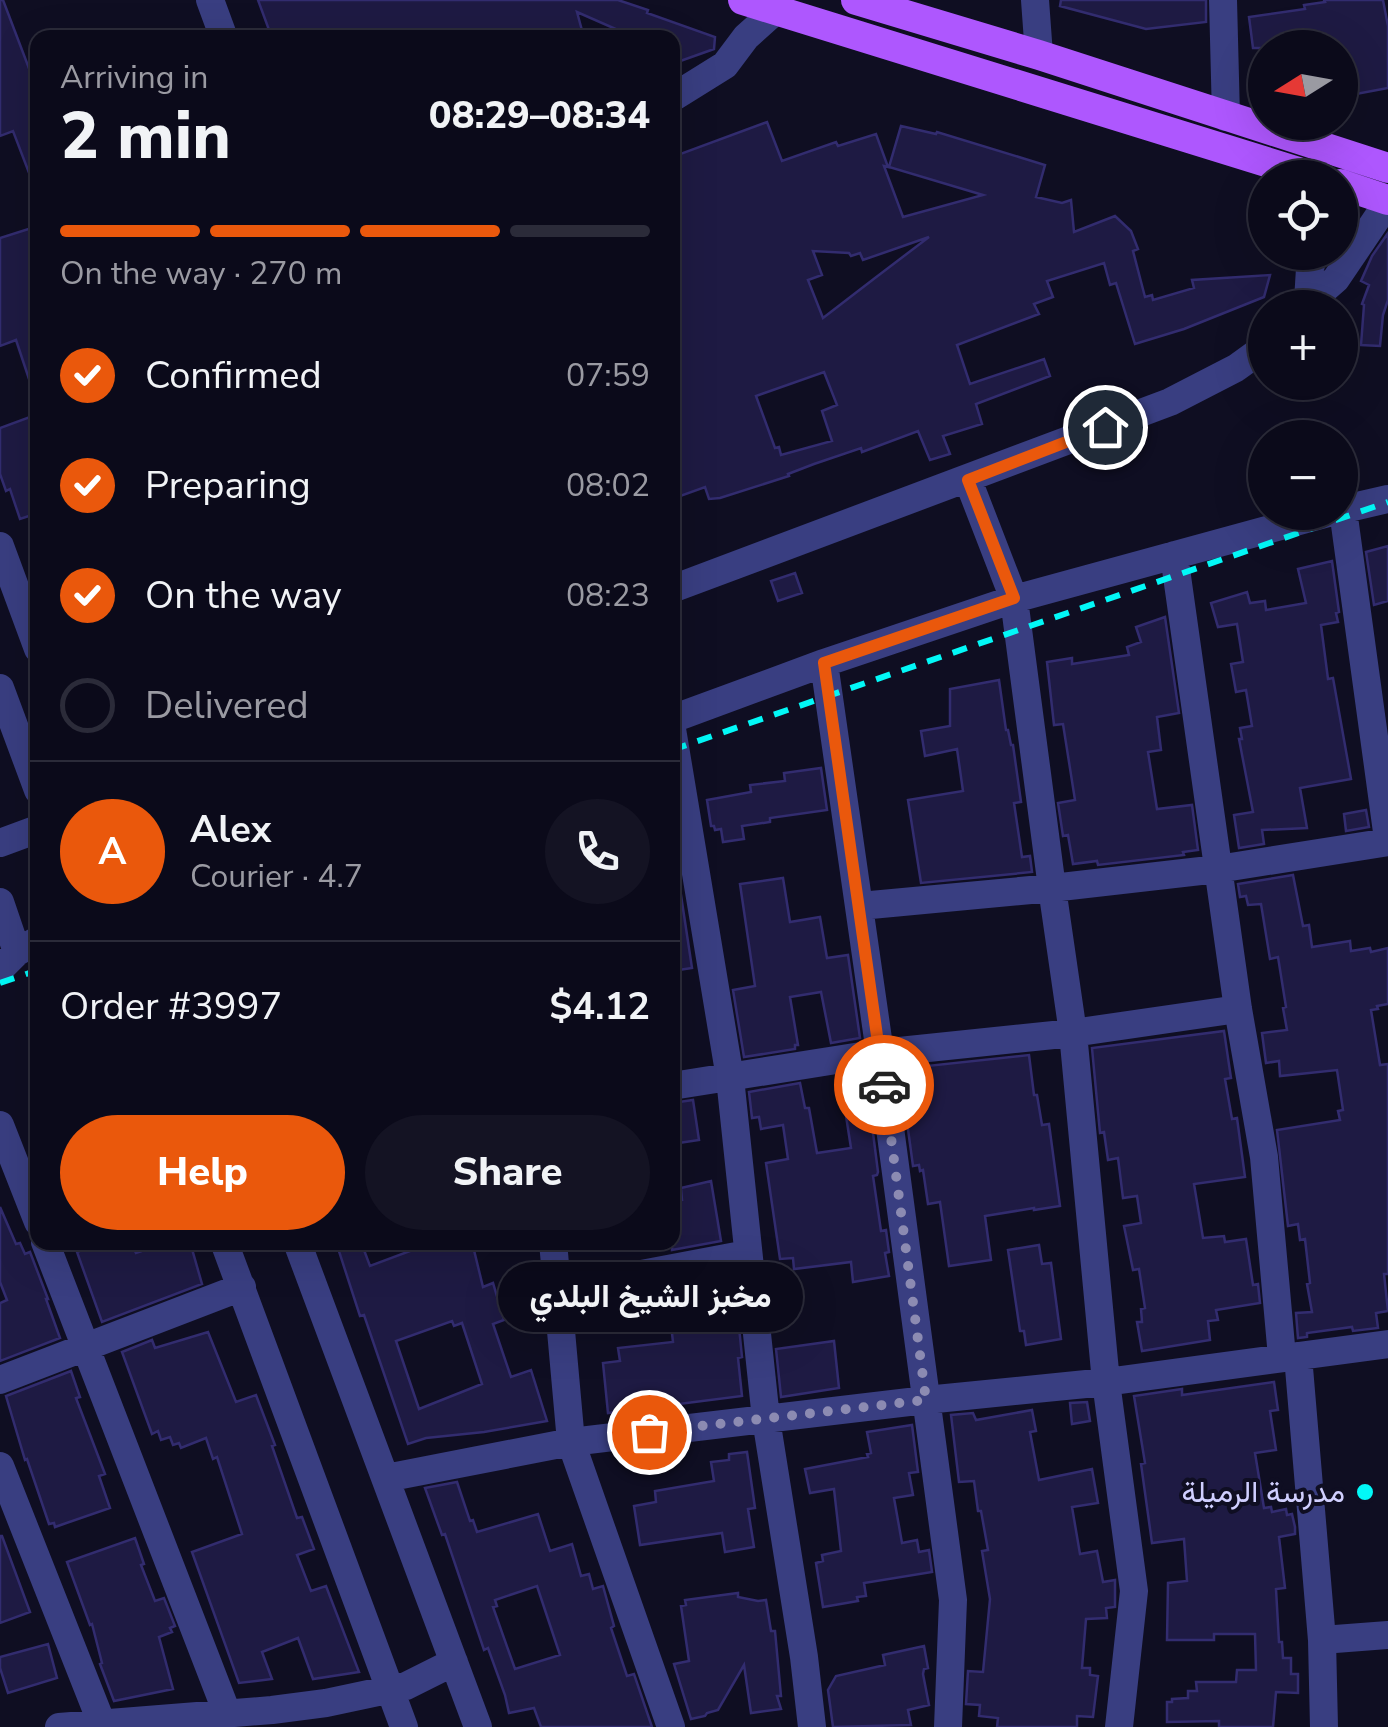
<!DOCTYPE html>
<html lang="en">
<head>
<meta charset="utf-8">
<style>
	body { margin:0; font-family:"Nunito Sans",Vazirmatn,sans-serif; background:#141323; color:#f1f3f6; height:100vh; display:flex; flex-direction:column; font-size:38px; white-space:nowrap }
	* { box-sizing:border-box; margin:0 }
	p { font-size:32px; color:#9a9aa2 }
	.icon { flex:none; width:55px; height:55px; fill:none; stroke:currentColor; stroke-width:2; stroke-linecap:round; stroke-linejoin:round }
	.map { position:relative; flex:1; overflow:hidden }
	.panel { position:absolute; left:30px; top:30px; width:650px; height:1220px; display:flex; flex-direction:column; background:#0b0a1a; border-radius:20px; box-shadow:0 10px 40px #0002,0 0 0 2px #2b2b39 }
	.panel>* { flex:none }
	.needle { width:65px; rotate:259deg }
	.tools { position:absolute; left:1248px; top:30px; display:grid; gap:20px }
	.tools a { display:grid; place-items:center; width:110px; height:110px; border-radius:50%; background:#0b0a1a; box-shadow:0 10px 40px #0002,0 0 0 2px #2b2b39; font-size:50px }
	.pin { position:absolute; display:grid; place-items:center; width:85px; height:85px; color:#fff; margin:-42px; border:5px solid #fff; border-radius:50%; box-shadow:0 2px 10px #0007 }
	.courier { position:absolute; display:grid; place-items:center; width:100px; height:100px; margin:-50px; border:8px solid #ea580c; border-radius:50%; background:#fff; color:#222; box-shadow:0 2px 12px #0007 }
	.bubble { position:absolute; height:70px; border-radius:35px; background:#0b0a1a; box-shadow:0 10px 40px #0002,0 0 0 2px #2b2b39; font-size:32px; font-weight:800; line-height:70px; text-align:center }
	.summary em { font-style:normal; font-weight:800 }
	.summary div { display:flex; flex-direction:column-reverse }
	.summary { display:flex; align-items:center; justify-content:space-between; height:170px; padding:0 30px }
	h1 { font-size:65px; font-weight:800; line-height:75px }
	.bar { display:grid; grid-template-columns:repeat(4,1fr); gap:15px 10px; align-content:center; height:120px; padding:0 30px }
	.bar i { height:12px; border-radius:8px; background:#2b2b39 }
	.bar .on { background:#ea580c }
	.bar p { grid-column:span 4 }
	.line { display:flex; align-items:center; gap:25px; padding:0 30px; border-top:2px solid #2b2b39 }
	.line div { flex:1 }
	.round { display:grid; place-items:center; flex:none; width:105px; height:105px; border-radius:52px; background:#141323 }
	ol { padding:0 30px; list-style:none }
	li { display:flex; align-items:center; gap:30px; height:110px }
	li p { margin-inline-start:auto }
	li .icon { padding:10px; border-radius:50%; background:#ea580c; color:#fff; stroke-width:4 }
	li:last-child { color:#9a9aa2 }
	li i { width:55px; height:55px; border:5px solid #2b2b39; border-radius:50% }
	.button { display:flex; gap:20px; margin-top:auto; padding:20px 30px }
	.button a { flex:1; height:115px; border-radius:60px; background:#ea580c; color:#fff; font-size:40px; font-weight:800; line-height:115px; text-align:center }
	.button a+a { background:#141323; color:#f1f3f6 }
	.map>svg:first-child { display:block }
	.building { fill:#1e1a43; stroke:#322c6f; stroke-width:2.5; fill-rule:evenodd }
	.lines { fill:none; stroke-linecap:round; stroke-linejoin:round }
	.minor { stroke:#393e81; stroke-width:28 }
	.major { stroke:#ae57fe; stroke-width:30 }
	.rail { stroke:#02f8f7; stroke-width:6; stroke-dasharray:15 12; stroke-linecap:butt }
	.done { stroke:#8c8bb2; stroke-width:10; stroke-dasharray:0 18 }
	.route { stroke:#ea580c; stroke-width:12 }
	.poi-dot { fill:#02f8f7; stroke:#0f0e22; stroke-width:4 }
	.labels { text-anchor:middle; stroke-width:8; stroke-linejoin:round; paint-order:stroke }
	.poi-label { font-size:30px; fill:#d0cfff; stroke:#0f0e22; text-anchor:end }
</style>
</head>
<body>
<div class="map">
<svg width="1388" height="1727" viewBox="0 0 1388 1727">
	<rect width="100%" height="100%" fill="#0f0e22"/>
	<!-- building -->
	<path class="building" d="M0 0H3L38 92V191H36L13 131 0 136Z
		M258 0H618L648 10 647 13 715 37 714 49 672 64V38H636L577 12 584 38H272Z
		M1061 0H1206V22L1146 29 1060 6Z
		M1324 0H1383L1388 26V88L1340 97V48H1253L1249 17 1305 9 1304 5 1325 2Z
		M767 122 782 161 836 142 838 146 876 134 888 167 884 166 903 217 983 195 889 167 901 126 936 134 937 132 1045 165 1036 197 1062 203 1071 200 1074 232 1115 216 1131 231 1138 249 1133 251 1145 297 1152 295 1153 300 1194 288 1192 280 1270 275 1264 297 1184 329 1135 344 1116 283 1110 285 1104 263 1047 281 1053 297 1034 304 1039 314 957 345 970 384 1044 359 1050 376 976 404 982 424 943 436 950 454 930 460 918 431 862 452 861 448 814 464 788 474 789 476 720 498 709 499 705 487 672 499V319L678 317 672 302V157ZM929 237 875 278 823 318 808 280 822 275 813 251 849 253 851 256 860 253 863 260ZM824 372 837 405 822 411 832 441 781 455 779 447 775 448 756 396Z
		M38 226V394H34L16 340 0 346V238Z
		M1388 233V300L1383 315 1380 346 1361 345 1364 305 1362 304 1369 285 1361 281 1372 256Z
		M38 414V513L20 519 10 489 6 491 0 474V428Z
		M1388 546V601L1374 605 1366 552Z
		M1332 561 1339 612 1336 613 1338 622 1321 625 1328 679 1333 678 1351 779 1300 788 1307 828 1262 830 1264 844 1239 848 1234 815 1253 812 1239 739H1242L1240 728 1252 726 1246 690 1236 692 1231 664 1243 662 1237 624 1218 627 1211 603 1247 592 1250 603 1265 601 1266 610 1306 603 1298 569Z
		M795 573 802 593 778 601 771 581Z
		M1165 617 1179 713 1157 717 1161 750 1148 752 1157 809 1192 805 1198 850 1183 852 1184 855 1098 865 1097 861 1073 864 1068 835 1063 836 1058 803 1075 800 1063 724 1054 725 1047 662 1072 658V664L1129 655 1127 647 1141 642 1136 627Z
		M999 680 1006 730H1008L1011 745H1013L1021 802 1014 803 1022 857 1030 856 1032 872 921 883 908 800 963 791 957 749 925 756 921 731 950 726V689Z
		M821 768 827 810 770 818V822L742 826 744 839 723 842 721 829 715 830 714 826H711L707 800 751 792 750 785 785 781 784 773Z
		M1366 810 1369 827 1346 831 1344 814Z
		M672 862H676L692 968 672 971Z
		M1293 875 1303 926 1309 925 1312 947 1350 941 1351 951 1370 948 1371 952 1388 948V1004L1377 1006 1378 1009 1371 1010 1380 1065 1388 1064V1274H1384L1388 1311 1376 1313 1378 1328 1353 1331 1352 1327 1307 1333V1337L1298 1338 1296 1313 1312 1312 1307 1284 1310 1283 1305 1239 1300 1240 1298 1224 1288 1226 1277 1130 1340 1120 1338 1111 1343 1110 1337 1070 1280 1076 1279 1061 1266 1063 1262 1033 1287 1030 1283 1008 1286 1007 1278 957 1270 959 1261 904 1248 905 1246 896 1240 897 1238 884Z
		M783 878 790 922 820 917 827 958 848 955 860 1038 831 1043 821 992 790 997 798 1045H795V1049L744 1057 733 990 755 986 740 884Z
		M1224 1031 1231 1078 1225 1079 1232 1119 1237 1118 1245 1177 1194 1184 1203 1238 1224 1236 1225 1242 1246 1239 1253 1285 1258 1284 1260 1303 1216 1310 1218 1320 1208 1321 1210 1340 1142 1351 1137 1322H1142L1141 1309 1145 1308 1139 1269 1133 1270 1124 1226 1141 1223 1137 1196 1123 1198 1118 1158 1108 1160 1104 1132 1100 1133 1092 1048Z
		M1029 1055 1034 1095H1037L1042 1125 1049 1124 1060 1206 1034 1210V1208L985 1216 991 1260 949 1266 940 1202 928 1204 923 1170 920 1171 919 1165 913 1166 907 1122 914 1121 908 1068Z
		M866 1078 878 1172 877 1175 873 1176 881 1231 886 1230 889 1252 885 1253 889 1276 853 1282 851 1262 794 1269 793 1258 780 1259 766 1163 788 1159 783 1125 761 1129 759 1117 752 1118 749 1092 800 1083 805 1108H809L817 1153 851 1148 844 1103 860 1101 857 1079Z
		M693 1100 699 1140 672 1144V1103Z
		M711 1181 721 1241 672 1250V1201L682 1200 681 1188Z
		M0 1207 16 1244 20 1243 25 1254 30 1252 48 1299H46L60 1338 0 1361V1303L7 1300 0 1282Z
		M101 1242H130L136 1253 168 1242H190L202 1284 102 1322 77 1252Z
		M336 1242H361L370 1266 434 1242H472L483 1287 493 1283 504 1320 493 1324 511 1377 531 1370 547 1421 484 1432 426 1438 408 1444 364 1315 360 1316ZM452 1321 454 1326 462 1323 482 1384 419 1409 396 1341Z
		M1039 1245 1042 1264 1051 1263 1061 1339 1026 1345 1024 1331H1020L1008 1250Z
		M710 1279 711 1284 722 1282 723 1287 727 1286 729 1293H731L734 1318 738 1317 742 1357 738 1358 742 1396 608 1413 603 1363 620 1361 618 1348 673 1342 671 1325 679 1324 674 1289 681 1288 680 1284Z
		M208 1332 236 1402 256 1395 275 1445 272 1446 297 1518 302 1517 314 1549 297 1555 311 1591 326 1586 359 1672 313 1679 298 1638 262 1652 272 1679 239 1683 192 1552 242 1534 217 1457 213 1459 206 1438 181 1448 179 1443 173 1445 170 1437 161 1440 158 1431 152 1434 122 1352 152 1340 155 1348Z
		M834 1341 839 1388 781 1397 776 1349Z
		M71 1371 80 1397 76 1398 105 1474 99 1476 110 1508 55 1527 54 1523 49 1524 27 1459 25 1460 6 1396Z
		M1274 1382 1278 1410 1270 1411 1276 1450 1255 1453 1264 1508 1271 1507 1272 1512 1286 1509 1287 1515 1292 1514 1295 1527V1534L1279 1537 1285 1588 1276 1589 1279 1642H1282L1283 1658H1291V1674H1298V1693L1276 1692 1273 1727H1219V1721L1167 1722V1702H1172V1699L1188 1698V1691H1197L1196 1682H1236L1237 1670H1256L1255 1634H1214V1640H1167L1168 1583 1187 1581 1184 1539 1152 1543 1141 1464 1145 1463 1134 1396 1182 1389V1395Z
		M1087 1402 1090 1421 1072 1424 1070 1403Z
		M1032 1410 1036 1431 1030 1432 1039 1480 1092 1469 1098 1503 1072 1507 1080 1554 1097 1551 1103 1582 1115 1580V1607L1106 1608 1107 1618 1086 1619 1082 1668H1090V1675L1098 1676 1093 1717 1077 1716V1727H997L998 1718 979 1716 980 1705 966 1704 968 1671 983 1672 990 1599 982 1551 988 1550 981 1511H978L974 1481 959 1482 951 1415 973 1413 976 1420Z
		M912 1425 918 1472 909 1473 913 1495 894 1498 902 1543 917 1540 919 1552 929 1550 932 1572 864 1583 866 1596 857 1597 858 1601 823 1607 816 1563 823 1561 822 1555 841 1551 834 1489 810 1493 805 1469 868 1457 867 1454 871 1453 867 1432Z
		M747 1452 755 1508 748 1509 754 1547 725 1552 722 1533 640 1545 634 1506 656 1502 655 1491 714 1481 711 1462 729 1460V1454Z
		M457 1482 470 1521 473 1520 477 1532 538 1514 550 1551 572 1544 581 1576 589 1574 593 1589 603 1586 614 1626 611 1628 627 1676 634 1674 652 1727H541L534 1708 509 1713 505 1695 488 1648 484 1650 445 1534 442 1535 425 1488ZM537 1586 560 1655 515 1669 493 1607 497 1606 495 1600Z
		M0 1536H2L30 1612 0 1623Z
		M135 1538 144 1564 141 1565 155 1601 164 1598 175 1626 170 1628 172 1632 159 1637 173 1689 114 1701 100 1664 102 1663 92 1624 90 1625 67 1562Z
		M738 1593V1597L758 1601 766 1600 771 1631H775L781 1696H777L781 1709 751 1713 744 1665 718 1710 707 1713 705 1716 691 1719 674 1664 689 1661 681 1606 686 1605 685 1600Z
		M48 1644 57 1678 8 1693 0 1668V1657Z
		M924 1646 928 1668 924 1669 923 1674 929 1705 908 1710 911 1725 833 1727 828 1690 836 1676 885 1665 883 1655Z"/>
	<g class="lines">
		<!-- minor -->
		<path class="minor" d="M210 0 224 38
			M1035 0 1039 55
			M1223 0 1226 117
			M672 98 725 65 746 37 776 10
			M1308 301 1310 268 1315 252
			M1303 308 1336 279 1388 202
			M968 480 1014 599 1052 888 1073 1033 1106 1382 1134 1591 1119 1727
			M1340 510 1388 499
			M1343 510 1388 839
			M0 546 38 649
			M1174 555 1238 1009 1264 1157 1282 1357
			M672 589 1170 402 1236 368 1265 347
			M824 663 880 1053 953 1600 948 1727
			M0 688 38 790
			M672 719 824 663 1014 599 1332 512
			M672 729 730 1078 766 1419 804 1657 812 1727
			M0 843 38 829
			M0 902 17 952
			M860 906 1052 888 1218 869 1388 842
			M0 969 17 952 38 940
			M672 1086 880 1053 1073 1033 1238 1009
			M0 1125 38 1222
			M45 1242 227 1713
			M224 1242 404 1727
			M297 1242 478 1727
			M553 1242 571 1442 671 1727
			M557 1290 747 1254
			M1298 1356 1322 1640 1324 1727
			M0 1380 242 1287
			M0 1466 102 1724
			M386 1478 571 1442 926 1400 1106 1382 1388 1344
			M1322 1640 1388 1635
			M59 1727 272 1710 326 1703 406 1686 454 1662"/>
		<!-- major -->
		<path class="major" d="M743 0 1318 178
			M856 0 1039 55 1388 168
			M1340 184 1388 200"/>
		<!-- rail -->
		<path class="rail" d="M672 750 1388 502
			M0 983 38 970"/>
	</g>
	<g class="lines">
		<!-- done -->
		<path class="done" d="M649 1432 926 1400 884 1085"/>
		<!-- route -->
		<path class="route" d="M884 1085 824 663 1014 598 968 480 1105 427"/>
	</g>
	<!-- markers -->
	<circle class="poi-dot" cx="1365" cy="1492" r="10"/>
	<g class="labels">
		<!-- poi labels -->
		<g class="poi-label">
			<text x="1345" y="1502">مدرسة الرميلة</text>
		</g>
	</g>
</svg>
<div class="tools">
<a><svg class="needle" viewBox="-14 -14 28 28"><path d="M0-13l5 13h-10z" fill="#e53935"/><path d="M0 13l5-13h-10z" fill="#9a9aa2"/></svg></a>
<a><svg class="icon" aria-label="locate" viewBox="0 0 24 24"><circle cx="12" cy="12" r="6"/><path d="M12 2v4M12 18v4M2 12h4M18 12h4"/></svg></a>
<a>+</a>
<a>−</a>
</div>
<div class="pin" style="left:649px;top:1432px;background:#ea580c"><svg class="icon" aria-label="bag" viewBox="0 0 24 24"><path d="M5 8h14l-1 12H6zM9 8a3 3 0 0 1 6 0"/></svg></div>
<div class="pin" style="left:1105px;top:427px;background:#1f2937"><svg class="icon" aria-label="home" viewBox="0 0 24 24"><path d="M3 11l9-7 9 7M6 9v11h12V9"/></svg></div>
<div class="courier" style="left:884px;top:1085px"><svg class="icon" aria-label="car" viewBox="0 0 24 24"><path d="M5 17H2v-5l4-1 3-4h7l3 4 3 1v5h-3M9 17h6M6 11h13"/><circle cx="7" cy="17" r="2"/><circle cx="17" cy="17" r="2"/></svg></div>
<div class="bubble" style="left:498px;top:1262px;width:305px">مخبز الشيخ البلدي</div>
<section class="panel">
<div class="summary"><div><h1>2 min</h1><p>Arriving in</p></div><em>08:29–08:34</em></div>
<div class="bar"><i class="on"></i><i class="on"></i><i class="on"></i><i></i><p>On the way · 270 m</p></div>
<ol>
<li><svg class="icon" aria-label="check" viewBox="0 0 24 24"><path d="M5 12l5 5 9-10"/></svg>Confirmed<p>07:59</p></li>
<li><svg class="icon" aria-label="check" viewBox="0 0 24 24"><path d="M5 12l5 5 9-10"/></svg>Preparing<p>08:02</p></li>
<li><svg class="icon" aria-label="check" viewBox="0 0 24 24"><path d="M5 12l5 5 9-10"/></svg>On the way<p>08:23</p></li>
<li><i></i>Delivered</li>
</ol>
<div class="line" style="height:180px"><b class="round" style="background:#ea580c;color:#fff">A</b><div><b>Alex</b><p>Courier · 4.7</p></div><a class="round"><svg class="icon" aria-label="phone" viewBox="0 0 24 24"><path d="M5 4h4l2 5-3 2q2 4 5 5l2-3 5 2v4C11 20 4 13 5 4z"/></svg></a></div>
<div class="line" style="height:130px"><div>Order #3997</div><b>$4.12</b></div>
<div class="button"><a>Help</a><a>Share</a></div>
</section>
</div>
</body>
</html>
